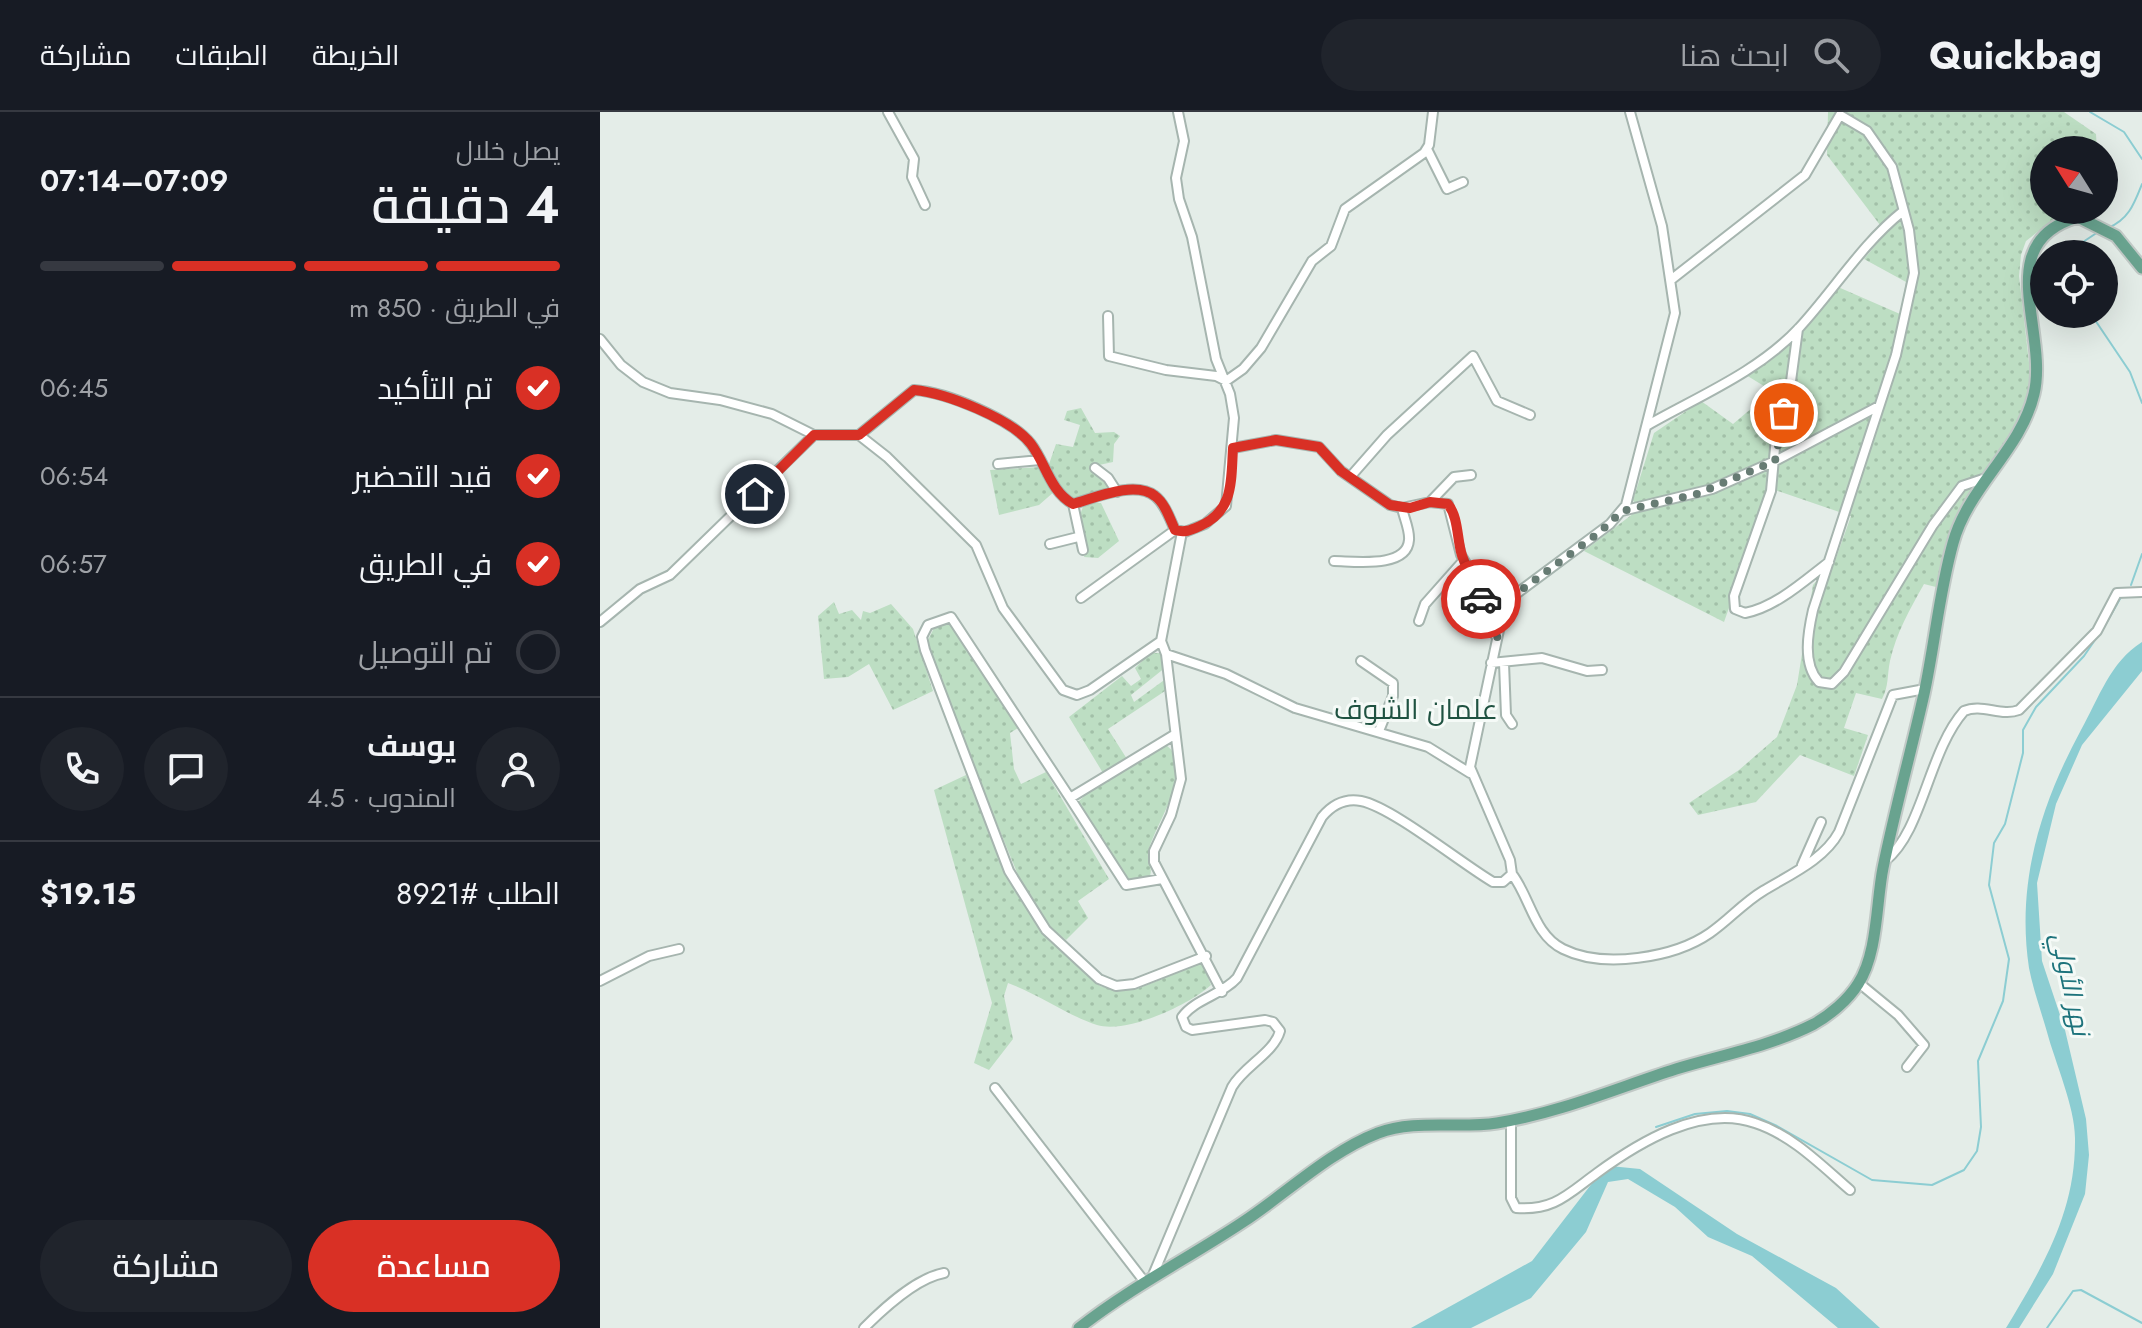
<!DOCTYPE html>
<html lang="ar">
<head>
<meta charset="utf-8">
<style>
	body { margin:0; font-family:Jost,Cairo,sans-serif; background:#20242c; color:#f1f3f6; direction:rtl; height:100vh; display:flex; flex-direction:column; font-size:30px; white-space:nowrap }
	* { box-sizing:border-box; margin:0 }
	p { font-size:26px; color:#9ea1a6 }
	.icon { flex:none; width:44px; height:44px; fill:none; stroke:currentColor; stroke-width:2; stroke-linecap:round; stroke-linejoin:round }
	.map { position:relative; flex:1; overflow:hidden; direction:ltr }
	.panel { display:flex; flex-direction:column; background:#171b24; width:600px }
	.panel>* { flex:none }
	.needle { width:52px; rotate:307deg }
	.fabs { position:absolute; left:1430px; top:24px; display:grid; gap:16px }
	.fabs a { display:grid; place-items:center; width:88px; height:88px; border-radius:50%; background:#171b24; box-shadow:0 8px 32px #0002; font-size:40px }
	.pin { position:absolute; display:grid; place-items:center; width:68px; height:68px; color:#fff; margin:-34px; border:4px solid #fff; border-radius:50%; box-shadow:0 2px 8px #0007 }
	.courier { position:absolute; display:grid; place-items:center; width:80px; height:80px; margin:-40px; border:6px solid #d93025; border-radius:50%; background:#fff; color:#222; box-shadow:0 2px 10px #0007 }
	.overview em { font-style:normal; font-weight:600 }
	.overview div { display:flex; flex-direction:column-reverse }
	.overview { display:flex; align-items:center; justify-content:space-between; height:136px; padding:0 40px }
	h1 { font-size:52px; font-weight:600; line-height:60px }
	.bar { display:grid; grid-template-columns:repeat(4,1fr); gap:12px 8px; align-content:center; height:96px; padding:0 40px }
	.bar i { height:10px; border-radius:6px; background:#363941 }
	.bar .selected { background:#d93025 }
	.bar p { grid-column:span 4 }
	.line { display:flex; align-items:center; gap:20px; padding:0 40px; border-top:2px solid #363941 }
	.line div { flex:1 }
	.round { display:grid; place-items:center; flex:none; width:84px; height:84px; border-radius:42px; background:#20242c }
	ol { padding:0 40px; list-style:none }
	li { display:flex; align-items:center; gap:24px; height:88px }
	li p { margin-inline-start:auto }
	li .icon { padding:8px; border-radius:50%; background:#d93025; color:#fff; stroke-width:4 }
	li:last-child { color:#9ea1a6 }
	li i { width:44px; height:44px; border:4px solid #363941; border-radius:50% }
	.primary-button { display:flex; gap:16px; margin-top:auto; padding:16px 40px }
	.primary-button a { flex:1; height:92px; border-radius:48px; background:#d93025; color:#fff; font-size:32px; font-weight:600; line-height:92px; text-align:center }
	.primary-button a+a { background:#20242c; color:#f1f3f6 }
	header { display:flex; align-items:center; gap:48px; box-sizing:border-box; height:112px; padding:0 40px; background:#171b24; border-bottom:2px solid #363941 }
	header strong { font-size:38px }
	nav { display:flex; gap:44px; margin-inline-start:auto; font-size:28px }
	.search { width:560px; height:72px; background:#20242c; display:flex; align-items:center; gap:20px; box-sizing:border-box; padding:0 28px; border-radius:44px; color:#9ea1a6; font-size:30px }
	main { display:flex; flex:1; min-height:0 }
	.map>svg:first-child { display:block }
	.grass { fill:url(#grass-dots) }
	.water { fill:#8ccdd2 }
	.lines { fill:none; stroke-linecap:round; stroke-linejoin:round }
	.stream { stroke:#8ccdd2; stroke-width:2 }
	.minor-casing { stroke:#a6b5af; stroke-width:12 }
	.major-casing { stroke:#c1c9c6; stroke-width:15 }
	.minor { stroke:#fff; stroke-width:8 }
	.major { stroke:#69a38f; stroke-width:11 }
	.done { stroke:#677c74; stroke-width:8; stroke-dasharray:0 14.4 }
	.route { stroke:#d93025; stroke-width:10 }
	.labels { text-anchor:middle; stroke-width:6; stroke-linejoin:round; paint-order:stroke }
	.water-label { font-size:26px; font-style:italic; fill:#1d737c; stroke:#f5faf7 }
	.quarter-label { font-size:28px; fill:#1f5241; stroke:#f5faf7 }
</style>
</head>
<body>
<header>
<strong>Quickbag</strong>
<div class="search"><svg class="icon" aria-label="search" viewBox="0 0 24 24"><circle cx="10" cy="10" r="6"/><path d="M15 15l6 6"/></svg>ابحث هنا</div>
<nav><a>الخريطة</a><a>الطبقات</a><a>مشاركة</a></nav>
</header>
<main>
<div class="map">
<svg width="1542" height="1216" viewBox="0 0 1542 1216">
	<defs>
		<pattern id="grass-dots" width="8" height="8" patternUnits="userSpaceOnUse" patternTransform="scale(2)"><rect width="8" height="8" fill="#bddec3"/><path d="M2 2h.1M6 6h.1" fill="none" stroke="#a2c0a8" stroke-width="1.8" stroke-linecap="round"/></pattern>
	</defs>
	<rect width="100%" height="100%" fill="#e4ede8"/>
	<!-- grass -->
	<path class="grass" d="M1228 0H1464L1496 22 1497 38H1444V98H1465L1426 129 1421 143 1419 164 1431 268 1424 299 1360 398 1336 475 1324 472C1310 497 1296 521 1290 549 1287 563 1289 574 1282 587L1256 581 1244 616 1268 623 1254 664 1200 643 1156 690 1098 703 1089 691 1139 658 1177 625 1197 573 1213 473 1236 446 1251 404 1175 378 1178 342 1112 372 1035 392 1033 388 1054 321 1101 289 1133 312 1172 279 1146 263 1216 204 1238 175 1300 202 1306 170 1264 147 1286 121 1227 43Z
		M481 296 495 321 514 320 520 324 514 332 513 350 499 353 498 360 509 377 475 388 464 381 448 355 456 332 473 335 480 313 464 308 467 299Z
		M441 355 455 379 439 393 399 403 390 358Z
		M1163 359 1169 361 1163 400 1124 510 984 439 1038 398 1101 386Z
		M491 391H501L519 429 498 446 484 445C491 428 474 413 483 395Z
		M234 490 239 502 252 498 261 508 263 499 270 501 291 492 313 517 333 579 293 598 269 552 248 565 224 567 218 504Z
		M347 509 357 519 418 616 410 621 414 657 421 672 446 660 509 767 478 789 488 806 466 828 449 814 425 780 337 565 327 530 335 514Z
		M550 541H560L565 546 566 555 531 583 534 590 567 566 568 577 508 617 527 647 503 661 469 605 522 564 531 574 541 567 535 556Z
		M566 633C598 656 552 716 548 741 547 751 554 756 549 766L529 772 478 690 496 673Z
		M366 663 414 778 443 822 500 874 517 879 537 877 602 851 611 873C589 893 527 922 497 913 471 905 438 882 408 871L404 884 413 927 389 958 374 951 392 891 334 678Z"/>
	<!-- water -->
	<path class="water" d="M1542 530V559L1482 633 1456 692 1437 771 1442 849 1465 918 1486 1007 1489 1043 1485 1082 1453 1162 1419 1216H1406C1443 1154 1476 1100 1475 1026 1475 995 1455 950 1447 920 1441 899 1433 877 1429 856 1416 770 1441 692 1481 618 1499 586 1510 550 1542 530Z
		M1010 1054 1040 1057 1137 1122 1236 1176 1280 1216H1238L1152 1144 1108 1125 1075 1095 1028 1067 1008 1070 986 1120 931 1186 871 1216H811L932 1149 993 1070Z"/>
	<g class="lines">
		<!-- stream -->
		<path class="stream" d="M1490 0 1524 20 1542 47
			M1508 116C1529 107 1534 92 1542 72
			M1465 142 1498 120
			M1491 202 1530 260 1542 291
			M1531 473 1542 442
			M1503 517 1521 485
			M1056 1015 1095 1002 1127 999 1150 1002 1177 1014 1272 1068 1332 1073 1364 1058 1377 1039 1381 1015 1378 949 1403 889 1409 847 1389 773 1394 731 1405 712 1423 641V618L1436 595 1484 544 1499 522
			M1447 1216 1473 1179 1481 1178 1542 1211"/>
		<defs>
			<path id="minor" d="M288 0 314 47 312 65 325 93
				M827 37 847 77 863 70
				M1072 167 1205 63 1240 3 1267 19 1292 55 1309 118 1314 161 1296 243 1213 498C1208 520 1202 552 1219 570L1232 572 1244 560 1333 413 1362 374 1386 366
				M508 204 509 244 566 258 616 264 626 269 643 257 661 236 712 149 731 134 745 97 824 41 829 33 833 0
				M1198 217 1189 284 1176 325 1171 379 1134 484 1135 497 1145 501C1176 495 1204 469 1229 450
				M0 227 21 253 43 270 70 281 120 288 172 302 214 323H259L314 278C346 280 412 307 431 332 446 352 450 379 473 392 494 386 535 368 555 384 565 392 570 407 575 418
				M1048 313C1099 284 1158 260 1199 216 1234 178 1262 132 1302 100
				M259 323 287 345 376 433 403 496 463 578 477 583 490 578 561 529
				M633 336 676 328 719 335 741 359 790 393 802 396 830 390 848 392 861 443 875 466 883 499 897 526
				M398 352 440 348
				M495 356 508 366 517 380
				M751 364 787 323 873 244 897 289 930 303
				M830 390 854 365 871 363
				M473 392 483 438
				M1022 399 1112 377 1175 349 1279 294
				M582 420 561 529 566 542 581 667 571 703 554 739V750L622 880
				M450 432 478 425
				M734 449C753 449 807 457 809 428 810 418 804 406 802 396
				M481 486 575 418 585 420 605 412 626 394 634 306 630 282 616 247 592 125 579 87 576 66 584 29 578 0
				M819 509 825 492 864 448
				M0 510 40 477 70 463 214 323
				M566 542 626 562 695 596 828 635 870 661
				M761 549 793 571V584L779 619
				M891 551 942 546 987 559 1002 558
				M904 551 906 603 912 612
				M470 686 351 505 328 513 322 525 325 538 409 759 446 818 499 867 516 874 534 872 606 844
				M1285 749C1323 719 1328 640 1364 599 1382 591 1401 605 1419 598L1497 519 1517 481 1542 480
				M1202 753 1221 710
				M912 762C930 785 934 823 963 837 1003 857 1074 846 1110 821 1129 808 1143 791 1163 779 1189 763 1224 748 1239 720L1293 583 1325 577
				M562 767 526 773 470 686 574 623
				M0 869 49 844 79 837
				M1259 871 1298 903 1324 933 1307 955
				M395 976 544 1169
				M911 1009V1086L916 1096C954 1099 968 1082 997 1061 1038 1031 1101 992 1155 1011 1192 1023 1221 1053 1250 1078
				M553 1163 632 975C644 954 674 941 680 919L673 910 665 908 592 918 586 915 582 905C595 887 622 883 637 866L722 705C732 693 745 686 761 689 792 695 862 752 893 770H903L912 762 910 748 870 655 902 504 916 482 1010 412 1026 393 1075 201 1062 114 1030 0
				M264 1216C284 1196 316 1166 344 1161"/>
			<path id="major" d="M479 1216C531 1175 589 1146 643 1110 687 1081 729 1040 778 1021 815 1007 859 1017 897 1011 959 1001 1017 976 1076 957 1122 943 1171 934 1214 912 1230 903 1248 888 1258 872 1278 841 1276 791 1283 756 1295 697 1311 640 1324 582 1335 531 1339 481 1353 431 1368 375 1421 338 1434 282 1449 219 1390 130 1478 105L1516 124 1542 156"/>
		</defs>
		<!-- minor casing -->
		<use href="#minor" class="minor-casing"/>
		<!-- major casing -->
		<use href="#major" class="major-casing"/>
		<!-- minor -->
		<use href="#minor" class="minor"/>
		<!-- major -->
		<use href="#major" class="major"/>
	</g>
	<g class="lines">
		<!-- done -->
		<path class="done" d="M881 487 897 526 905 497 916 482 1000 420 1022 399 1097 382 1175 349 1184 301"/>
		<!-- route -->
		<path class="route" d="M155 382 214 323H259L314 278C346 281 412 307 431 332 446 352 450 379 473 392 495 386 535 368 555 384 565 391 570 407 575 418 585 421 591 418 600 414 634 399 631 369 633 336L676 328 719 335 741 359 790 393 810 396 830 390 848 392C858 405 857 424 861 440 865 457 877 469 881 487"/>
	</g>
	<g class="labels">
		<!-- water labels -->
		<g class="water-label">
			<text transform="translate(1471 872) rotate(78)" y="9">نهر الأولي</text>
		</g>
		<!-- quarter labels -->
		<g class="quarter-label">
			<text x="816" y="607">علمان الشوف</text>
		</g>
	</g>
</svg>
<div class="fabs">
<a><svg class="needle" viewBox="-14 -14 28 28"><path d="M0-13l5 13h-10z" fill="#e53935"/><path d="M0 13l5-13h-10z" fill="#9ea1a6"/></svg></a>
<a><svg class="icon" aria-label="locate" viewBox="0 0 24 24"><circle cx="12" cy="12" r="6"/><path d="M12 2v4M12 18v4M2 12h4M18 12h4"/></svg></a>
</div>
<div class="pin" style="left:1184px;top:301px;background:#ea580c"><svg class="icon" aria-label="bag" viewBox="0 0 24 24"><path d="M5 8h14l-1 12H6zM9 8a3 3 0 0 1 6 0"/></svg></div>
<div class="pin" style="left:155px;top:382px;background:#1f2937"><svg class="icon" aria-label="home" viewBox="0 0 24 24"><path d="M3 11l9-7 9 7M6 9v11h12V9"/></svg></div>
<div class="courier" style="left:881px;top:487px"><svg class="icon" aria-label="car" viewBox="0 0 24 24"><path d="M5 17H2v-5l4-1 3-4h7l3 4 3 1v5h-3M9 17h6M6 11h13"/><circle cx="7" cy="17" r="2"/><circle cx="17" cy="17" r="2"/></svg></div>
</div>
<section class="panel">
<div class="overview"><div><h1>4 دقيقة</h1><p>يصل خلال</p></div><em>07:09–07:14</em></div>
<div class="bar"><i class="selected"></i><i class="selected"></i><i class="selected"></i><i></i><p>في الطريق · 850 m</p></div>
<ol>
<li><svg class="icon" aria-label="check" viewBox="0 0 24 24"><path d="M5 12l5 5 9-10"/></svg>تم التأكيد<p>06:45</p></li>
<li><svg class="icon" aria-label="check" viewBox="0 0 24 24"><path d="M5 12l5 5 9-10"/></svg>قيد التحضير<p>06:54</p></li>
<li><svg class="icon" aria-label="check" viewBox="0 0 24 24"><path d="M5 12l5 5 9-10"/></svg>في الطريق<p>06:57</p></li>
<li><i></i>تم التوصيل</li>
</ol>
<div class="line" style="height:144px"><a class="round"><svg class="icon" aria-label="person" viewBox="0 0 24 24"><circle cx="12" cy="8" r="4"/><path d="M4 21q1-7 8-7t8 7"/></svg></a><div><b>يوسف</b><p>المندوب · 4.5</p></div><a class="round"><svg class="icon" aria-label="chat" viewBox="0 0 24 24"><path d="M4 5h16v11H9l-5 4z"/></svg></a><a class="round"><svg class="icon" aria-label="phone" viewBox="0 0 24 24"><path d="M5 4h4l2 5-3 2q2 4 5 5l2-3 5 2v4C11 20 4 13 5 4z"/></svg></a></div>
<div class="line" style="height:104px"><div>الطلب #8921</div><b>$19.15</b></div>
<div class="primary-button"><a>مساعدة</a><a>مشاركة</a></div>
</section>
</main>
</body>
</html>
